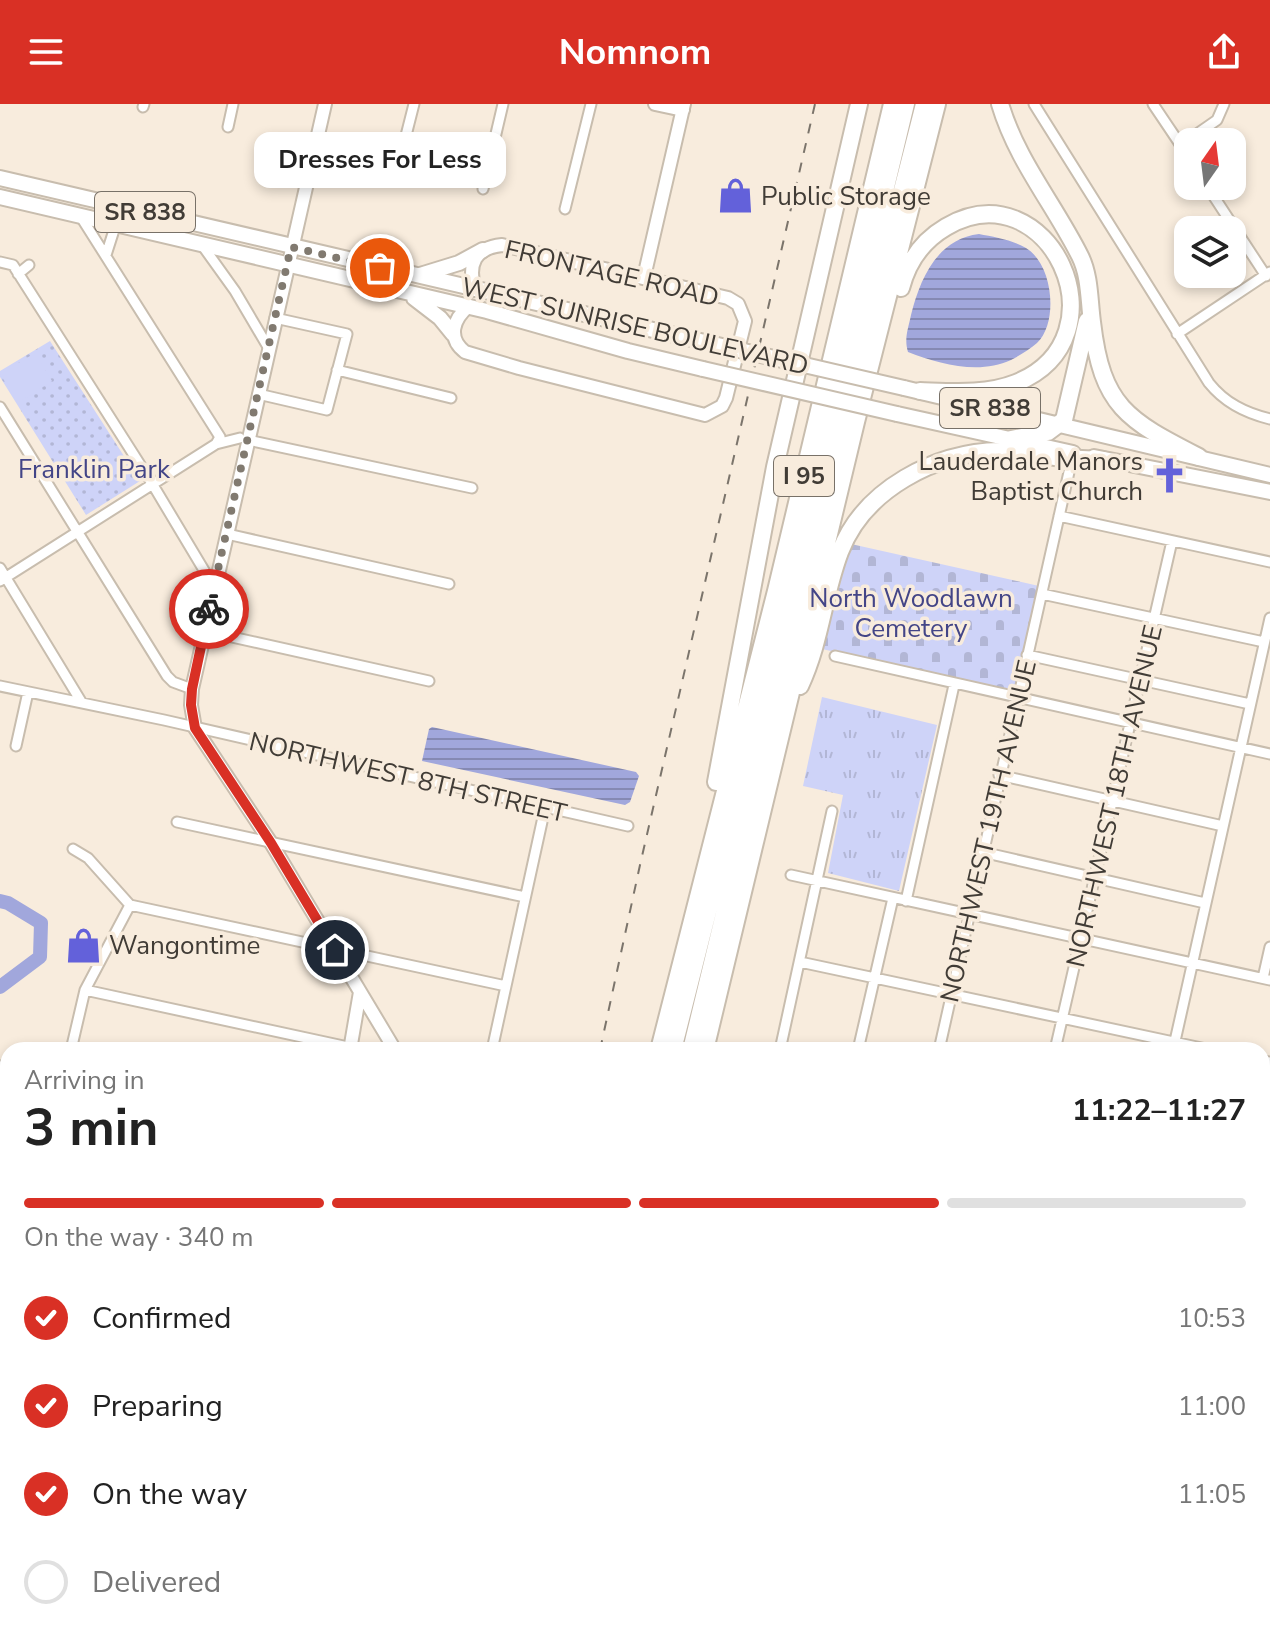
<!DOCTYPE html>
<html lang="en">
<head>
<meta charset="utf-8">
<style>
	body { margin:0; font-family:"Nunito Sans",sans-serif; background:#f6f6f6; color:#222; height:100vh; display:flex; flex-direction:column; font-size:30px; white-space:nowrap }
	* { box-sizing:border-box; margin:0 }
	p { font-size:26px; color:#767676 }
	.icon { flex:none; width:44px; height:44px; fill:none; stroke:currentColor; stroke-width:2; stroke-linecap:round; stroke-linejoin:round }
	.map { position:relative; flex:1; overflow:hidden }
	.drawer { position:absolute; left:0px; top:938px; width:1270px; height:602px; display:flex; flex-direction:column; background:#fff; border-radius:24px 24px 0 0; box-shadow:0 4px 12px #0003 }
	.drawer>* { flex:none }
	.needle { width:52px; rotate:14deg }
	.buttons { position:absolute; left:1174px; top:24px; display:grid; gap:16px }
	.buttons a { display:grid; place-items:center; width:72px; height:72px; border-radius:16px; background:#fff; box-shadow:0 4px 12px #0003; font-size:40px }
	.pin { position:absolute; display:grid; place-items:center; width:68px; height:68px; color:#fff; margin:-34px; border:4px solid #fff; border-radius:50%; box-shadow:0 2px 8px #0007 }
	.courier { position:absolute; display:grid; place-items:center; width:80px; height:80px; margin:-40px; border:6px solid #d93025; border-radius:50%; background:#fff; color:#222; box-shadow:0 2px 10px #0007 }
	.bubble { position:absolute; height:56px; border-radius:16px; background:#fff; box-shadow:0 4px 12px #0003; font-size:26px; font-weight:700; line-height:56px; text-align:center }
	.headline em { font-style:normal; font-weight:700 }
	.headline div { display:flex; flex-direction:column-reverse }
	.headline { display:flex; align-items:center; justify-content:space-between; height:136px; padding:0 24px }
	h1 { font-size:52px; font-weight:700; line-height:60px }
	.bar { display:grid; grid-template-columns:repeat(4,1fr); gap:12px 8px; align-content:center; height:96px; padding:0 24px }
	.bar i { height:10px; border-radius:6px; background:#e0e0e0 }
	.bar .selected { background:#d93025 }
	.bar p { grid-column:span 4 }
	ol { padding:0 24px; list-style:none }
	li { display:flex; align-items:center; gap:24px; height:88px }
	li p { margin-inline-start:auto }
	li .icon { padding:8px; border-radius:50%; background:#d93025; color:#fff; stroke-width:4 }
	li:last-child { color:#767676 }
	li i { width:44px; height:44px; border:4px solid #e0e0e0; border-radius:50% }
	header { display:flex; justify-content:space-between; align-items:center; height:104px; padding:0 24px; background:#d93025; color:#fff; font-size:36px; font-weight:700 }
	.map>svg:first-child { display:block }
	.grass { fill:url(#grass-tufts) }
	.cemetery { fill:url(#cemetery-stones) }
	.park { fill:url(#park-dots) }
	.pitch { fill:#ced3f8 }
	.water { fill:url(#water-rules) }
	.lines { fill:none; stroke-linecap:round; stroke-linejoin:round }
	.river { stroke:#a1a7dc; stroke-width:14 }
	.street-casing { stroke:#c8bdae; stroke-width:13 }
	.secondary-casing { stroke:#c8bdae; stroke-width:16 }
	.primary-casing { stroke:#c8bdae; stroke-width:18 }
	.highway-casing { stroke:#c8bdae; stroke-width:20 }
	.street { stroke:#fff; stroke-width:9 }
	.secondary { stroke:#fff; stroke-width:12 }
	.primary { stroke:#fff; stroke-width:14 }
	.highway { stroke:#fff; stroke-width:16 }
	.rail { stroke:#7b746b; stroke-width:2; stroke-dasharray:10 10; stroke-linecap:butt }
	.primary-bridge-casing { stroke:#c8bdae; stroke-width:18; stroke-linecap:butt }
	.primary-bridge { stroke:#fff; stroke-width:14 }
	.done { stroke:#817a70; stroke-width:8; stroke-dasharray:0 14.4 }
	.route { stroke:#d93025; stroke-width:10 }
	.labels { text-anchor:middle; stroke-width:7; stroke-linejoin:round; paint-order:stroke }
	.shield { fill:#f8ecdd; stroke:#787168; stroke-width:2 }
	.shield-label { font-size:24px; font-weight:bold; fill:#413c36 }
	.poi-label { font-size:26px; fill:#413c36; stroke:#f8ecdd; text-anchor:start }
	.street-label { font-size:26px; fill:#413c36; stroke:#f8ecdd }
	.park-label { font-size:26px; fill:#434587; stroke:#f8ecdd }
</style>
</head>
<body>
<header><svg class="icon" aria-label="menu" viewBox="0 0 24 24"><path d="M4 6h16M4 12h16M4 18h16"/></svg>Nomnom<svg class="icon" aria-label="share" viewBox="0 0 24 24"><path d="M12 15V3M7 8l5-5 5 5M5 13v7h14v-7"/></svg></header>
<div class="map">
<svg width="1270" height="1539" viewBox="0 0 1270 1539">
	<defs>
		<pattern id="grass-tufts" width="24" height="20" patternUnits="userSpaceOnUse" patternTransform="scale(2)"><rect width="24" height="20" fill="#ced3f8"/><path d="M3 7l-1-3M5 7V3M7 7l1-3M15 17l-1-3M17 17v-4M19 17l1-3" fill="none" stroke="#b2b6d5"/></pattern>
		<pattern id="cemetery-stones" width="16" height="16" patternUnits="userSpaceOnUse" patternTransform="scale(2)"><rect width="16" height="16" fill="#ced3f8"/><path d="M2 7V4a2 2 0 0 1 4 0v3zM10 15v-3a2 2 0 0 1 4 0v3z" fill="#b2b6d5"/></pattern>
		<pattern id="park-dots" width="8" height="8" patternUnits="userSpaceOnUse" patternTransform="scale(2)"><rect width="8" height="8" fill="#ced3f8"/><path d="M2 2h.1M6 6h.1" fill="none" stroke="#b2b6d5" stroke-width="1.8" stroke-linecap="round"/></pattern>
		<pattern id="water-rules" width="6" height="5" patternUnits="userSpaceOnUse" patternTransform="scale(2)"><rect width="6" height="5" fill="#a1a7dc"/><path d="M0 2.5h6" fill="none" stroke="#8589b3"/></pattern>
	</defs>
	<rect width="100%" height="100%" fill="#f8ecdd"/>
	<!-- grass -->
	<path class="grass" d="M822 593 937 621 899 787 828 769 843 691 803 682Z"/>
	<!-- cemetery -->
	<path class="cemetery" d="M851 440 1039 482 1014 588 822 545Z"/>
	<!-- park -->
	<path class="park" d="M50 237 140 377 86 411 0 273V267Z
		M0 1353 8 1357V1532H121V1539H0Z"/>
	<!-- pitch -->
	<path class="pitch" d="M35 249 52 277 18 299 0 270Z"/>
	<!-- water -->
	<path class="water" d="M979 130C994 133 1013 136 1026 144 1053 160 1059 218 1037 239 1030 245 1019 252 1011 256 979 271 939 260 908 248 904 234 908 226 911 211 920 175 937 135 979 130Z
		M432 623 636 668 639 672 630 698 625 701 422 657 429 625Z
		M4 1089 8 1090V1169L6 1181 0 1189V1092Z
		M0 1390 8 1392V1532H87L88 1539H0Z"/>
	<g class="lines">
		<!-- river -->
		<path class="river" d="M0 797 8 799 41 819 40 853 0 883"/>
		<defs>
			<path id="street" d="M1034 0 1209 279C1225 299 1245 309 1270 315
				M1153 0 1188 52
				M143 3 144 0
				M228 23 233 0
				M1181 41 1217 16 1224 0
				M398 63 414 0
				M1207 82 1266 172
				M483 85 503 0
				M565 105 591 0
				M202 141 235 187 268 243
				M106 151 114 126 120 122
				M0 158 13 161 153 381 214 483
				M18 170 29 161
				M1177 230 1270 168
				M337 266 451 294
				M258 290 327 306 347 230 275 214
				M0 303 167 572 173 578 192 585
				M248 336 472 384
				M216 340 240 334
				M1059 412 1270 458
				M227 430 449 480
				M0 464 82 599
				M0 477 216 340 220 333 81 113
				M1042 490 1264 538
				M205 527 429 577
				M1027 551 1250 600
				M835 552 1270 650
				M0 582 164 616 628 722
				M16 642 28 588
				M999 671 1223 722
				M177 718 525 793
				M73 745 88 754 130 801 506 882
				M982 748 1205 799
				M791 771 1270 876
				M906 797 954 581
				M800 858 1211 946
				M1263 874 1270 843
				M85 886 362 946
				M71 946 85 886 130 801
				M492 946 545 704
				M780 946 832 707
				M858 946 893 794
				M939 946 1069 368
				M1055 946 1172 437
				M1173 946 1270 514
				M1262 957 1270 958
				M1 962 8 963
				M1262 1040 1267 1041 1270 1028
				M1262 1112 1270 1111
				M1262 1279 1270 1242
				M1262 1365 1269 1333
				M1064 1532 1095 1539
				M242 1539 248 1532
				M386 1539 387 1532
				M637 1539 639 1532
				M751 1539 752 1532
				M847 1539 849 1532
				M939 1539 940 1532
				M1034 1539 1036 1532
				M1127 1539 1129 1532
				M1224 1539 1225 1532"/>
			<path id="secondary" d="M325 0 192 585 191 601 195 624 271 739 395 946
				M655 0 683 6
				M644 173 684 0
				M469 202C453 215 447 234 465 248L519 264 705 311 722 302 726 294 745 217 738 200 728 194 502 141C475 144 467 160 475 186
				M350 946 360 888
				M0 1057 8 1059
				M1262 1336 1270 1338"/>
			<path id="primary" d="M0 74 709 239
				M0 93 487 207 628 247 703 265
				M420 171 459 159 483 146
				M414 194 440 214 453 230
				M904 284 1270 371
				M897 310 1073 349
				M1094 353 1270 388"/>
			<path id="highway" d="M1000 0C1017 57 1054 100 1080 152 1090 172 1089 196 1092 218 1102 303 1127 316 1199 353
				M901 184C908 157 922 137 946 123 1048 63 1129 233 1016 279 986 291 952 288 920 287
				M1011 335 1048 328 1064 316 1087 217
				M800 582C821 537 823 493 840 448 864 385 936 348 1000 347 1019 346 1037 351 1055 353 1071 355 1087 355 1103 356
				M716 678 775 363 859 0
				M659 946 776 487 892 0
				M673 946 788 491 906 0
				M691 946 843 318 924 0
				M705 946 856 318 937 0
				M497 1539 499 1532
				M517 1539 518 1532
				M528 1539 530 1532
				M553 1539 555 1532
				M568 1539 569 1532
				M581 1539 582 1532
				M594 1539 595 1532"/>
		</defs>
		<!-- street casing -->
		<use href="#street" class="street-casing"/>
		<!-- secondary casing -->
		<use href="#secondary" class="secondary-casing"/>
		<!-- primary casing -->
		<use href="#primary" class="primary-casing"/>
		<!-- highway casing -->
		<use href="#highway" class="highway-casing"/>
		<!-- street -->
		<use href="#street" class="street"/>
		<!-- secondary -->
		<use href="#secondary" class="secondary"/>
		<!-- primary -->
		<use href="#primary" class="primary"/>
		<!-- highway -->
		<use href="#highway" class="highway"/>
		<!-- rail -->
		<path class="rail" d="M600 946 640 761 815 0
			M471 1539 473 1532"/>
		<defs>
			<path id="primary-bridge" d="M709 239 904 284
				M703 265 897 310"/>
		</defs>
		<!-- primary-bridge casing -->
		<use href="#primary-bridge" class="primary-bridge-casing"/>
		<!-- primary-bridge -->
		<use href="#primary-bridge" class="primary-bridge"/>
	</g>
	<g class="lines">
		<!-- done -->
		<path class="done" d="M209 505 291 143 380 164"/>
		<!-- route -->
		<path class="route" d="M209 505 192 585 191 601 195 624 271 739 335 846"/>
	</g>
	<!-- icons -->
	<defs>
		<symbol id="shop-bare" viewBox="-9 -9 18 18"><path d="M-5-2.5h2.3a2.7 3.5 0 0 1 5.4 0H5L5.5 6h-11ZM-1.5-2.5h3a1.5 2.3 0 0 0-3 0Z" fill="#6361da" stroke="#f8ecdd" stroke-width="2.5" paint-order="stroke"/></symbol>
		<symbol id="church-bare" viewBox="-9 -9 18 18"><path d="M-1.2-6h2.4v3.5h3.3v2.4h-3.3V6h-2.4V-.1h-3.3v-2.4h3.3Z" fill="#6361da" stroke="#f8ecdd" stroke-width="2.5" paint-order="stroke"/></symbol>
	</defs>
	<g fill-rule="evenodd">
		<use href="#shop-bare" x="710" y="66" width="51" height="51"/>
		<use href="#church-bare" x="1144" y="346" width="51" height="51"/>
		<use href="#shop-bare" x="58" y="816" width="51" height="51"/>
	</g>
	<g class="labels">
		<!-- shield labels -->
		<g class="shield">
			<rect x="95" y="88" width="100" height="40" rx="6"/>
			<rect x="940" y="284" width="100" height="40" rx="6"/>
			<rect x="774" y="352" width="60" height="40" rx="6"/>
		</g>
		<g class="shield-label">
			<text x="145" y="116">SR 838</text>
			<text x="990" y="312">SR 838</text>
			<text x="804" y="380">I 95</text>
		</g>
		<!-- poi labels -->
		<g class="poi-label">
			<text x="761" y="101">Public Storage</text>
			<text x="1143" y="366" text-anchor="end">Lauderdale Manors<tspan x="1143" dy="30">Baptist Church</tspan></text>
			<text x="109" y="850">Wangontime</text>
		</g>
		<!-- street labels -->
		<g class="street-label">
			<text transform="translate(612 169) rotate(13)" y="9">FRONTAGE ROAD</text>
			<text transform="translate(635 222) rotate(13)" y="9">WEST SUNRISE BOULEVARD</text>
			<text transform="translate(408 673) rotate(13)" y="9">NORTHWEST 8TH STREET</text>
			<text transform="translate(1114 692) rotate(-77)" y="9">NORTHWEST 18TH AVENUE</text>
			<text transform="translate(988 727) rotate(-77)" y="9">NORTHWEST 19TH AVENUE</text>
		</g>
		<!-- park labels -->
		<g class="park-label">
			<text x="94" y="374">Franklin Park</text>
			<text x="911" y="503">North Woodlawn<tspan x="911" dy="30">Cemetery</tspan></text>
		</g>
	</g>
</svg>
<div class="buttons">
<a><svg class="needle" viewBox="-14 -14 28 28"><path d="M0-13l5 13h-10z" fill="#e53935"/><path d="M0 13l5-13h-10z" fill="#767676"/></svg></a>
<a><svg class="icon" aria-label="layers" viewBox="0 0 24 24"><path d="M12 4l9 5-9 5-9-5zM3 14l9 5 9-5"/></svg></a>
</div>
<div class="pin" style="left:380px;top:164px;background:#ea580c"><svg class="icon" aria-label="bag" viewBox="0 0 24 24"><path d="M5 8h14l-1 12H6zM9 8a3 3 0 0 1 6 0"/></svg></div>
<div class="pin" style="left:335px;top:846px;background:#1f2937"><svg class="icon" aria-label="home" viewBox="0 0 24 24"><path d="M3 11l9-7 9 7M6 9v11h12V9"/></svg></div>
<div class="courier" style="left:209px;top:505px"><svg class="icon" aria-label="bike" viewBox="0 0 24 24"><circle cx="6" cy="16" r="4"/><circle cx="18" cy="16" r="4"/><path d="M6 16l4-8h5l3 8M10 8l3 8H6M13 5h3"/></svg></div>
<div class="bubble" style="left:254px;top:28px;width:252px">Dresses For Less</div>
<section class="drawer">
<div class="headline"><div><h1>3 min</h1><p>Arriving in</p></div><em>11:22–11:27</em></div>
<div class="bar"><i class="selected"></i><i class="selected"></i><i class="selected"></i><i></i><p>On the way · 340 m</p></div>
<ol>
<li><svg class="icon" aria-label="check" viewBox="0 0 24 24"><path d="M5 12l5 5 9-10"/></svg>Confirmed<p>10:53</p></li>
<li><svg class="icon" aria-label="check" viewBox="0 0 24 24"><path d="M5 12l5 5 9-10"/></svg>Preparing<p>11:00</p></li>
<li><svg class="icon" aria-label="check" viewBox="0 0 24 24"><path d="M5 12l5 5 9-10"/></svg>On the way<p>11:05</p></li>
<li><i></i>Delivered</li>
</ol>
</section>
</div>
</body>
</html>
